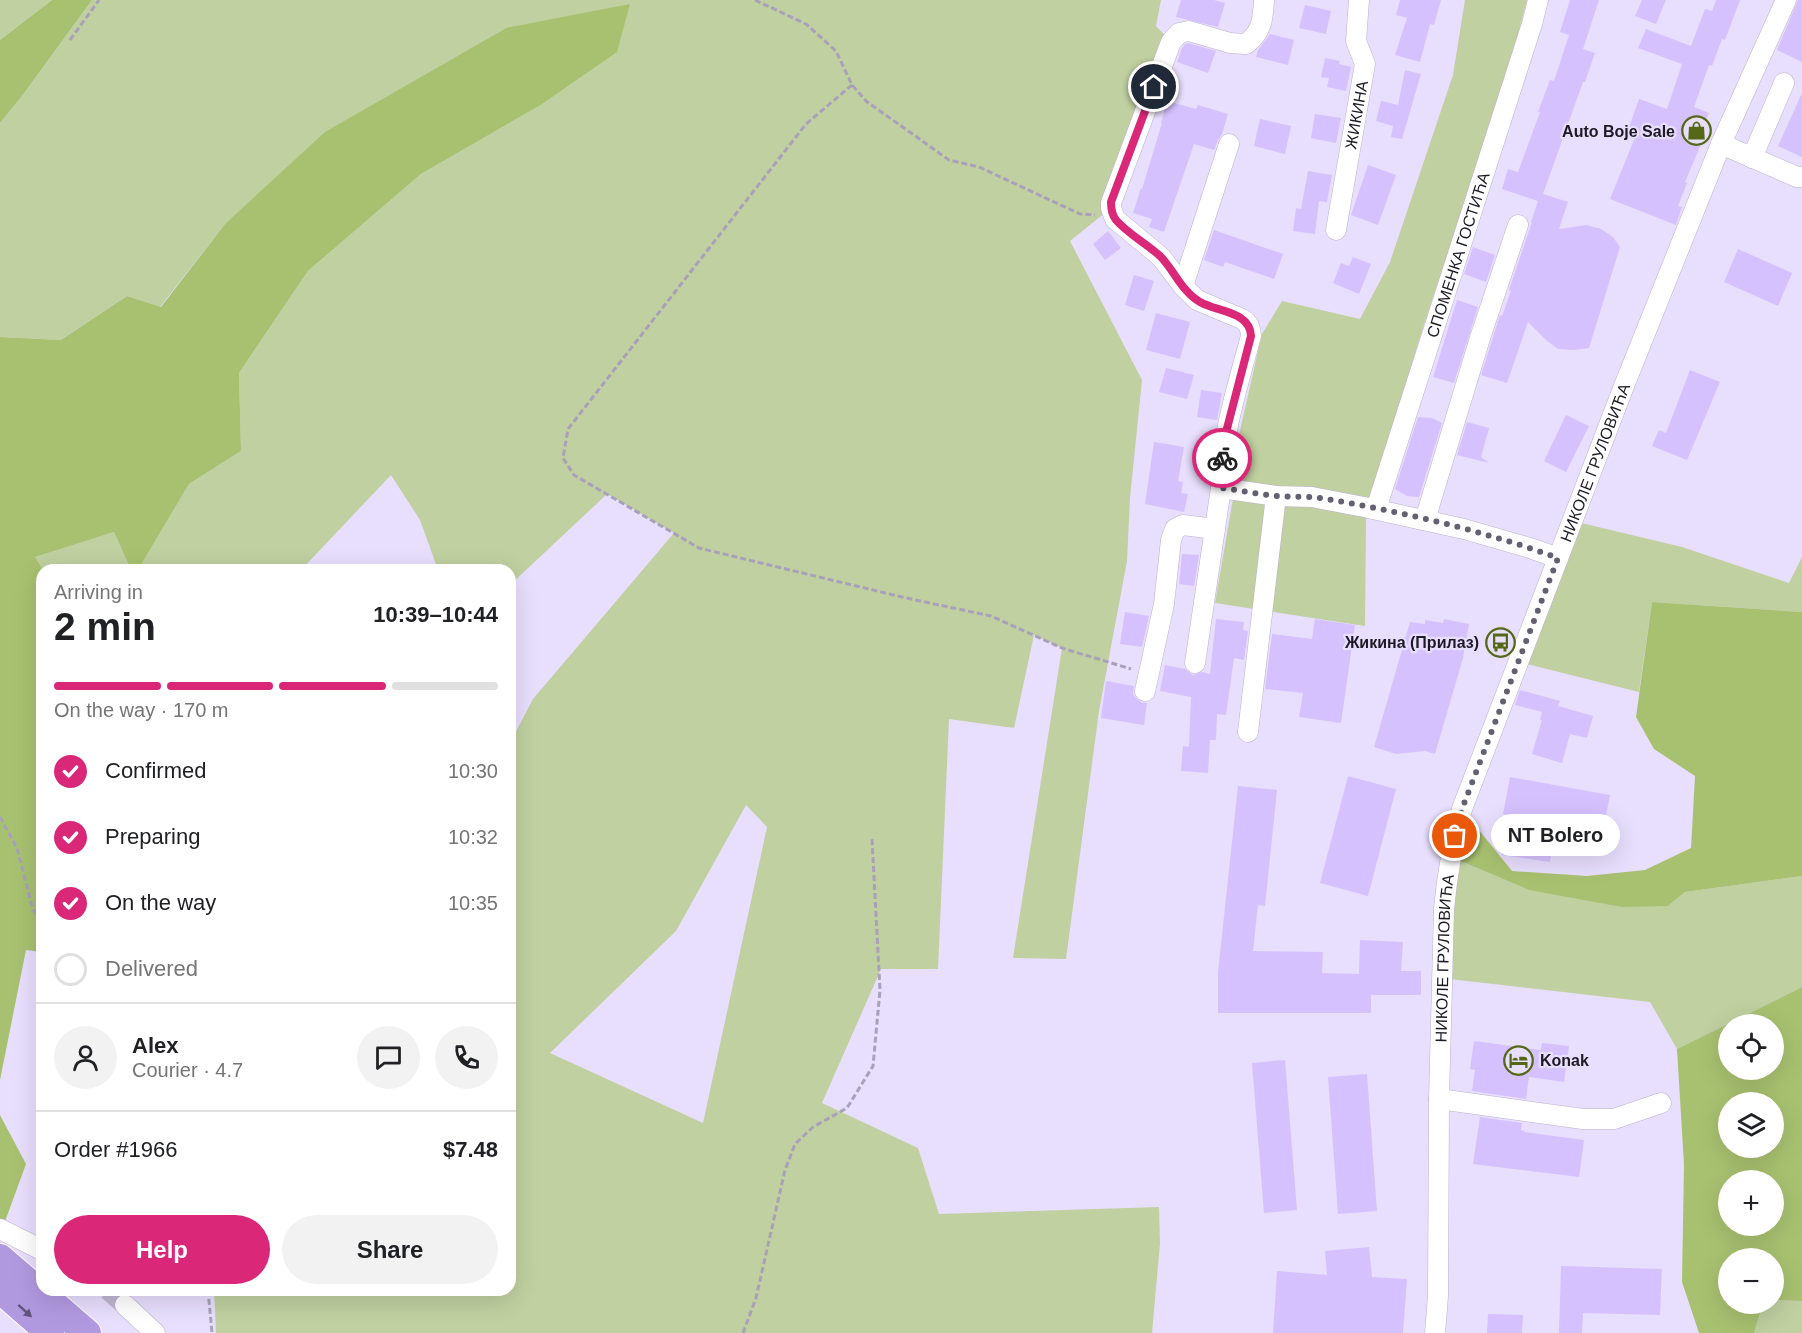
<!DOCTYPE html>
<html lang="en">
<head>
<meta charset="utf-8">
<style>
	body { margin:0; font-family:Helvetica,sans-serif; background:#f2f2f2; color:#202124; height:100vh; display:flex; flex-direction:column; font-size:22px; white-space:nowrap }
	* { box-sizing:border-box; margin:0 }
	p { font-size:20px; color:#757577 }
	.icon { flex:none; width:33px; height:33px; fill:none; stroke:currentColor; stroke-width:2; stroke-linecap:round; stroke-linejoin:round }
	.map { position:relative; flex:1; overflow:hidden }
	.drawer { position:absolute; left:36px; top:564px; width:480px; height:732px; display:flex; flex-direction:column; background:#fff; border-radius:18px; box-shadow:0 6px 24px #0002 }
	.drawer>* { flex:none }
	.tools { position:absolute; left:1718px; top:1014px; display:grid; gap:12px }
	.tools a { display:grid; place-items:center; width:66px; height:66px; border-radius:50%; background:#fff; box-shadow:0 6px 24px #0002; font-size:30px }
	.pin { position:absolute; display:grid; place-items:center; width:51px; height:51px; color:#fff; margin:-26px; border:3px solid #fff; border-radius:50%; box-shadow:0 2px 6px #0007 }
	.courier { position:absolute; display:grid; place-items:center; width:60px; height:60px; margin:-30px; border:4px solid #db2777; border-radius:50%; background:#fff; color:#222; box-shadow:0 2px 8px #0007 }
	.bubble { position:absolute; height:42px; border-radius:21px; background:#fff; box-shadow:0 6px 24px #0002; font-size:20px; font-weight:700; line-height:42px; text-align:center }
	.head em { font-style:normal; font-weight:700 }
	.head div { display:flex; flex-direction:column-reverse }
	.head { display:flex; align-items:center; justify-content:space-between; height:102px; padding:0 18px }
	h1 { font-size:39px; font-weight:700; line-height:45px }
	.bar { display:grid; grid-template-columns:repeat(4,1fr); gap:9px 6px; align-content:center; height:72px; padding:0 18px }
	.bar i { height:8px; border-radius:4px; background:#e0e0e0 }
	.bar .on { background:#db2777 }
	.bar p { grid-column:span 4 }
	.line { display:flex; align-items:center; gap:15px; padding:0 18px; border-top:2px solid #e0e0e0 }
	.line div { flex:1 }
	.round { display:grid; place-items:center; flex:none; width:63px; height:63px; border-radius:32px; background:#f2f2f2 }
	ol { padding:0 18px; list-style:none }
	li { display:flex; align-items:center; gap:18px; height:66px }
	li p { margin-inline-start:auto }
	li .icon { padding:6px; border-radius:50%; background:#db2777; color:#fff; stroke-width:4 }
	li:last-child { color:#757577 }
	li i { width:33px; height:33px; border:3px solid #e0e0e0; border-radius:50% }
	.cta { display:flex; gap:12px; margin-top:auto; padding:12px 18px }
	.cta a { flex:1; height:69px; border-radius:36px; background:#db2777; color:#fff; font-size:24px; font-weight:700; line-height:69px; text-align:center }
	.cta a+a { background:#f2f2f2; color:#202124 }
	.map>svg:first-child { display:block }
	.green { fill:#c0d0a0; fill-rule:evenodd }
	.forest { fill:#a8c170; fill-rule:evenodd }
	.building { fill:#d6c1ff }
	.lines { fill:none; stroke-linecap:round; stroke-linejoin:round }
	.minor-tunnel { stroke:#bfb7d2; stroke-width:20; stroke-dasharray:20 10; stroke-linecap:butt }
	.minor-casing { stroke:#bbb1cf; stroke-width:21 }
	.highway-casing { stroke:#fff; stroke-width:30 }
	.path { stroke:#a9a1ba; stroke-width:3; stroke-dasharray:6 3; stroke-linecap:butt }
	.minor { stroke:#fff; stroke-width:20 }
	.highway { stroke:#b199e0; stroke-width:28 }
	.oneway { fill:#605379 }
	.done { stroke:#645f71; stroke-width:6; stroke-dasharray:0 10.8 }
	.route { stroke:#db2777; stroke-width:8 }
	.labels { text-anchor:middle; stroke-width:4.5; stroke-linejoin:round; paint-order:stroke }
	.street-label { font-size:16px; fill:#1d1a25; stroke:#e8defd }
	.poi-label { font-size:16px; font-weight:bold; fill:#1d1a25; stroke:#e8defd; text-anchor:end }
</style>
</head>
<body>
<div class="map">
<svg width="1802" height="1333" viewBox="0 0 1802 1333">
	<rect width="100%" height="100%" fill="#e8defd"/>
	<!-- green -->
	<path class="green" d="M0 0H52L0 40Z
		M92 0H1161L1156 26 1171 42 1111 208 1070 241 1142 380 1130 498 1127 561 1099 711 1066 959 1013 958 1062 648 1034 635 1014 728 949 719 938 969H881L822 1103 918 1148 939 1214 1159 1207 1160 1244 1152 1333H216L214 1290H510V743L533 699 674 533 607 494 510 585V570H438L420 520 391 475 301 570H138L189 484 241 451 239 373 308 271 421 174 539 106 506 28 333 128 225 224 160 307 127 296 61 340 0 337V123L22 96ZM746 805 767 827 703 1123 550 1053 676 931Z
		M1465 0H1527L1511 61 1420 337 1366 519 1365 626 1215 603 1235 487 1248 485 1236 474 1238 439 1262 334 1282 301 1360 319 1390 262 1453 75Z
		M1573 521 1682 547 1789 583 1802 557V612L1652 602 1639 692 1519 662Z
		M114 532 131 570H43L34 557Z
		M1451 857 1529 890 1668 906 1685 892 1802 876V987L1677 1049 1650 1002 1441 978Z
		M1773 1300 1802 1301V1333H1754L1763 1304H1773Z"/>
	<!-- forest -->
	<path class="forest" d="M52 0H92L22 96 0 123V40Z
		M630 4 617 52 539 106 421 174 308 271 239 373 241 451 189 484 138 570H131L114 532 35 557 43 570H42V952L26 950 0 1080V337L61 340 127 296 161 307 225 224 325 132 506 28Z
		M1652 602 1802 612V876L1685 892 1668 906 1622 907 1529 890 1451 857 1462 809 1512 871 1587 876 1645 870 1691 848 1695 776 1654 749 1636 717Z
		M1802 987V1301L1773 1300V1258H1728V1304H1763L1754 1333H1699L1682 1282 1684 1165 1677 1049ZM1773 1024V1070H1728V1024ZM1728 1102H1773V1148H1728ZM1773 1180V1226H1728V1180Z
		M0 1115 26 1164 3 1227 0 1225Z"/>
	<!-- building -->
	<path class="building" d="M1181 0H1214L1225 3 1218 27 1176 17Z
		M1400 0H1441L1434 25 1430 24 1420 62 1395 55 1407 18 1396 15Z
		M1570 0H1599L1583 49 1595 53 1585 82H1583L1543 194 1568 202 1559 229 1586 225 1601 229 1613 237 1620 247 1589 348 1574 350 1558 349 1547 341 1528 322 1507 383 1481 375 1500 315 1502 316 1511 291 1509 290 1532 222H1531L1538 201 1502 189 1508 169 1518 172 1540 112H1538L1550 80 1554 81 1569 35 1560 32Z
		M1642 0H1666L1656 24 1635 16Z
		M1716 0H1740L1725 40 1722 39 1712 66 1709 65 1694 107 1709 113 1703 126 1708 128 1685 182 1687 183 1678 206 1682 207 1676 225 1610 199 1638 130 1629 127 1639 99 1667 109 1682 64 1638 48 1646 29 1691 46 1705 9 1712 11Z
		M1798 0H1802V62L1777 50Z
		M1305 5 1331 11 1326 34 1299 28Z
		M1270 34 1294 40 1288 65 1256 57 1258 50Z
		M1188 43 1216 51 1208 73 1177 62 1182 48 1185 44Z
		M1325 58 1340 61 1339 64 1351 67 1346 91 1327 87 1329 78 1321 77Z
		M1405 70 1421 74 1402 139 1391 137 1393 126 1376 121 1381 101 1398 105Z
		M1802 93V157L1778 146Z
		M1167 101 1196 109 1198 105 1228 114 1222 134 1218 140 1214 150 1194 144 1164 232 1149 227 1152 219 1133 213 1141 188 1142 189 1162 123H1161Z
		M1315 114 1341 118 1336 143 1311 138Z
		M1260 119 1291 126 1285 154 1254 146Z
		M1368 165 1396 175 1378 225 1351 215Z
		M1308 171 1332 175 1327 202 1319 201 1315 234 1293 231 1296 208 1301 209Z
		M1214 230 1283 254 1274 279 1225 262 1223 267 1204 260Z
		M1108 231 1121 248 1105 260 1093 244Z
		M1473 247 1495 255 1486 282 1464 274Z
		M1738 249 1792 273 1778 306 1724 282Z
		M1353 257 1371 264 1359 294 1333 283 1341 263 1349 266Z
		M1134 275 1154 281 1144 311 1125 305Z
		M1457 300 1478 307 1454 383 1433 377Z
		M1156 313 1190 322 1180 359 1146 350Z
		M1166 368 1194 375 1187 399 1159 392Z
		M1690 370 1720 382 1687 460 1652 446 1659 430 1666 433Z
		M1201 390 1222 393 1217 420 1197 417Z
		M1566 415 1589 426 1566 472 1544 461Z
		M1418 417 1432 418 1442 423 1419 497H1416L1407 496 1395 489Z
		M1467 422 1489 428 1481 457 1489 463 1457 455Z
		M1154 442 1184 447 1178 481 1183 482 1181 493 1188 494 1184 512 1145 504Z
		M1182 554 1199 555 1194 586 1179 584Z
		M1125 612 1149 616 1142 647 1120 644Z
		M1216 619 1244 622 1243 630 1248 631 1244 660 1234 658 1226 715 1217 714 1216 740H1210L1208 773 1181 771 1183 746 1189 747 1191 697 1160 691 1165 665 1185 669 1193 675 1202 672 1210 674Z
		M1315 619 1355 625 1341 723 1299 717 1303 693 1265 689 1272 634 1312 639Z
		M1444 619 1469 624 1463 658 1435 754 1425 751 1396 754 1374 747 1410 622 1425 624V620L1443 623Z
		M1106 681 1134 686 1133 694 1137 699 1142 703H1147L1144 725 1101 718Z
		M1520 690 1560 701 1558 706 1593 716 1587 738 1570 734 1562 763 1532 754 1542 720H1540L1542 712 1515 705Z
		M1348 776 1396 789 1368 896 1320 883Z
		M1510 777 1610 795 1604 826 1557 817 1550 862 1502 855 1508 815 1503 814Z
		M1238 786 1277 790 1265 906 1258 905 1253 951 1323 952 1322 973 1359 974 1360 940 1403 942 1401 971H1421V995H1371V1013H1218V972Z
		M1474 1041 1541 1050 1542 1043 1569 1046 1564 1082 1529 1077 1526 1099 1472 1091 1475 1070 1470 1069Z
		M1285 1060 1297 1210 1264 1213 1252 1063Z
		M1367 1074 1377 1211 1338 1214 1328 1077Z
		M1480 1117 1522 1123 1521 1130 1524 1131V1132L1584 1140 1579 1177 1473 1164Z
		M1369 1247 1372 1277 1407 1279 1403 1333H1273L1277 1271 1327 1275 1325 1251Z
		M1561 1266 1662 1269 1660 1315 1583 1313 1582 1333H1559Z
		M98 1290H137L133 1296 127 1293 121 1294 116 1297 113 1302Z
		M1488 1314 1523 1315 1522 1333H1487Z"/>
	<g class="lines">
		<!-- minor-tunnel -->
		<path class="minor-tunnel" d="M108 1290 125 1305"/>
		<defs>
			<g id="minor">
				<path d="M1721 144 1797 177H1802"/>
				<path d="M1752 158 1784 83"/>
				<path id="s1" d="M1336 230 1365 64 1356 41 1359 0"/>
				<path d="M1183 286 1229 144"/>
				<path d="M1221 488 1276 496 1312 497 1364 507 1464 529 1530 548 1558 558"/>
				<path id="s2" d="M1376 509 1532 24 1538 0"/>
				<path d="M1425 520 1480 338 1518 225"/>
				<path d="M1195 663 1221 488C1221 436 1238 385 1251 336 1250 327 1249 323 1242 319L1197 300 1183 286 1161 257 1115 219 1111 208V203L1171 42 1179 33 1189 31 1230 43 1246 44C1262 32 1263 19 1264 0"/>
				<path d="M1145 691 1164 604 1171 540 1175 529 1183 525 1215 529"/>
				<path d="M1248 732 1276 496"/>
				<path d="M1439 1099 1583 1119H1614L1661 1103"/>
				<path d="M0 1229 42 1250"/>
				<path d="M125 1305 155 1333"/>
				<path id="s3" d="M1435 1333 1438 1296 1439 1099 1444 909C1447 875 1453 842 1462 809L1624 386 1721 144 1786 0"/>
			</g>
			<path id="highway" d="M0 1258 87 1333
				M0 1289 50 1333"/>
		</defs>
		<!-- minor casing -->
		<use href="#minor" class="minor-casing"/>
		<!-- highway casing -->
		<use href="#highway" class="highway-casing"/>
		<!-- path -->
		<path class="path" d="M755 0 806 24 836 51 852 85 866 101 949 160 979 167 1080 214 1095 215
			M70 40 99 0
			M852 85 806 124 568 429 563 458 574 475 699 548 906 598 991 616 1062 648 1131 669
			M0 817 17 848 33 910 42 919
			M208 1290 212 1333
			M743 1333 756 1298 785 1170 795 1144 813 1127 847 1108 873 1066 880 990 872 839"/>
		<!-- minor -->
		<use href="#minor" class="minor"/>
		<!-- highway -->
		<use href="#highway" class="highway"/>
	</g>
	<!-- one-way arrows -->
	<defs><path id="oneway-solid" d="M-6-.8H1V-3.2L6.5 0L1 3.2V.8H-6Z" transform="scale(1.5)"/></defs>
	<use class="oneway" href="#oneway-solid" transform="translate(25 1311) rotate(42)"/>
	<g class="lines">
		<!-- done -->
		<path class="done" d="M1222 458 1221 488C1239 490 1257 494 1275 496 1292 497 1309 496 1326 499 1404 512 1484 531 1558 558L1462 809 1455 836"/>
		<!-- route -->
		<path class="route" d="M1154 87 1111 202C1111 209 1112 215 1116 220 1128 234 1146 243 1160 256 1174 270 1182 292 1200 302 1217 312 1250 311 1251 336L1224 440 1222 458"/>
	</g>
	<!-- icons -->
	<defs>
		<symbol id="shop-ring" viewBox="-11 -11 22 22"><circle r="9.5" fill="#e8defd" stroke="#546815" stroke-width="1.5"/><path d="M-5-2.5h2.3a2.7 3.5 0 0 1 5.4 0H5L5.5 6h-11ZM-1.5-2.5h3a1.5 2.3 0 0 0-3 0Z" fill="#546815"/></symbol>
		<symbol id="bus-ring" viewBox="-11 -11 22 22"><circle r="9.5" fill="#e8defd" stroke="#546815" stroke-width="1.5"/><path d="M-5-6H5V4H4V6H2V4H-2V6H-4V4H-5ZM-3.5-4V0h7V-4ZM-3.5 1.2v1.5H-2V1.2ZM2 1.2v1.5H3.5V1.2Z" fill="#546815"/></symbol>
		<symbol id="hotel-ring" viewBox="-11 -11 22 22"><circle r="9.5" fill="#e8defd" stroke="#546815" stroke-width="1.5"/><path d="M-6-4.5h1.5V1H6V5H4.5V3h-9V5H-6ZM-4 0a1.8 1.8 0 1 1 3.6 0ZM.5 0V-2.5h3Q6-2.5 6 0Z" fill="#546815"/></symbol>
	</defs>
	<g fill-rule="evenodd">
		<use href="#shop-ring" x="1680" y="114" width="33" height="33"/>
		<use href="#bus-ring" x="1484" y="626" width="33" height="33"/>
		<use href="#hotel-ring" x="1502" y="1044" width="33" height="33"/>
	</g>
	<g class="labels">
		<!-- street labels -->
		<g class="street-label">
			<text dy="6" stroke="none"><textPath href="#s1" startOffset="117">ЖИКИНА</textPath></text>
			<text dy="6" stroke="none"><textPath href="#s2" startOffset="267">СПОМЕНКА ГОСТИЋА</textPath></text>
			<text dy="6" stroke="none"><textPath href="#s3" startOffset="897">НИКОЛЕ ГРУЛОВИЋА</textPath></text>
			<text dy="6" stroke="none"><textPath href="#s3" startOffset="375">НИКОЛЕ ГРУЛОВИЋА</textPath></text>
		</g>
		<!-- poi labels -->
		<g class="poi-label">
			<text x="1675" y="137">Auto Boje Sale</text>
			<text x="1479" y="648">Жикина (Прилаз)</text>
			<text x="1540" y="1066" text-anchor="start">Konak</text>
		</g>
	</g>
</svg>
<div class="tools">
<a><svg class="icon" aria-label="locate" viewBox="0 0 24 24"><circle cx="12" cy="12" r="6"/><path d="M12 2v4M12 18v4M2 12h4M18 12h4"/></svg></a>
<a><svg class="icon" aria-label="layers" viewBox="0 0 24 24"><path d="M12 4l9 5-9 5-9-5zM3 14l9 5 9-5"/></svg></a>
<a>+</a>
<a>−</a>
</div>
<div class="pin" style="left:1455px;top:836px;background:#ea580c"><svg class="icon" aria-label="bag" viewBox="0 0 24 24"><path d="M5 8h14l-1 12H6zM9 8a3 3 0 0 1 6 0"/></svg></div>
<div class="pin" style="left:1154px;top:87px;background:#1f2937"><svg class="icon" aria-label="home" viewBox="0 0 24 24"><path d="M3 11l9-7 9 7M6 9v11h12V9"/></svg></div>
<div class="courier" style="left:1222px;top:458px"><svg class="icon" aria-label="bike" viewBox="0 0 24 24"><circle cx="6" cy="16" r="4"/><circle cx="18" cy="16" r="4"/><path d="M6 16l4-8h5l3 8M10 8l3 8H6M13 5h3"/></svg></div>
<div class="bubble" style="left:1491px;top:814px;width:129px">NT Bolero</div>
<section class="drawer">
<div class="head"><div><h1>2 min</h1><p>Arriving in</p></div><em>10:39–10:44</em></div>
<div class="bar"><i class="on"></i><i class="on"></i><i class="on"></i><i></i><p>On the way · 170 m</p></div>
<ol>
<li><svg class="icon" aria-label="check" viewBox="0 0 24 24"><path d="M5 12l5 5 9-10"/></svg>Confirmed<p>10:30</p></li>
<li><svg class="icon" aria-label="check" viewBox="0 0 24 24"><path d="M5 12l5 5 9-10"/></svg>Preparing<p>10:32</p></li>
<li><svg class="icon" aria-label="check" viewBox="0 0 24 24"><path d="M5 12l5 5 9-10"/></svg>On the way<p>10:35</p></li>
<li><i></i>Delivered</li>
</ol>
<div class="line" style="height:108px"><a class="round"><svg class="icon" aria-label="person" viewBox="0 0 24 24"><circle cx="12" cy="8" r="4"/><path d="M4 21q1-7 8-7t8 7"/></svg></a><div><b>Alex</b><p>Courier · 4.7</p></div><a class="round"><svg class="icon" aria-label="chat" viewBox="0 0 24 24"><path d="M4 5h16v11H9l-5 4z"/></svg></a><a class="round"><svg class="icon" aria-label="phone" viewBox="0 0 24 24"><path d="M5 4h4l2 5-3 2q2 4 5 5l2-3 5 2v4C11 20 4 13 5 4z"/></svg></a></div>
<div class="line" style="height:78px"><div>Order #1966</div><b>$7.48</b></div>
<div class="cta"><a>Help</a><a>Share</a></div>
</section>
</div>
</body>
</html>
